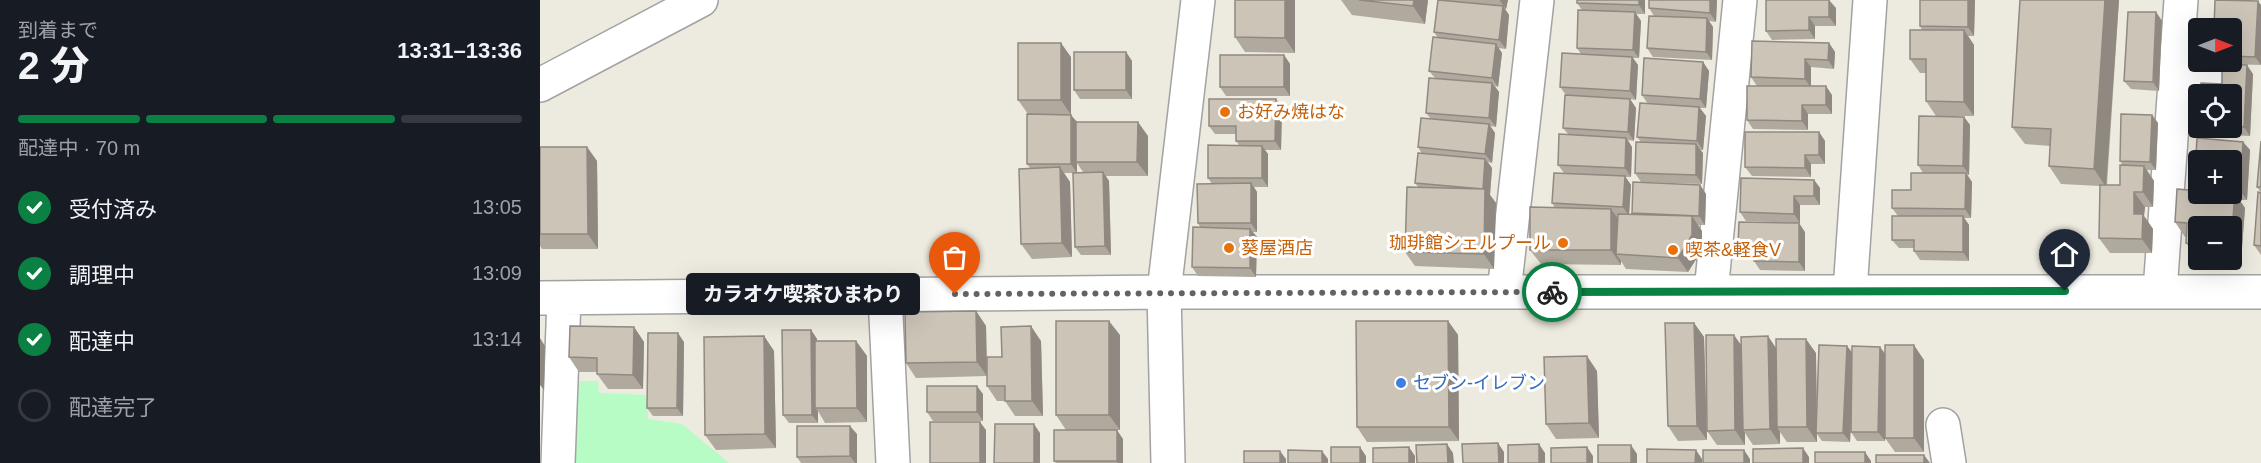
<!DOCTYPE html>
<html lang="ja">
<head>
<meta charset="utf-8">
<style>
	body { margin:0; font-family:Arial,"Noto Sans JP",sans-serif; background:#242831; color:#f1f3f6; height:100vh; display:flex; flex-direction:column; font-size:22px; white-space:nowrap }
	* { box-sizing:border-box; margin:0 }
	p { font-size:20px; color:#9ea1a6 }
	.icon { flex:none; width:33px; height:33px; fill:none; stroke:currentColor; stroke-width:2; stroke-linecap:round; stroke-linejoin:round }
	.map { position:relative; flex:1; overflow:hidden }
	.drawer { display:flex; flex-direction:column; background:#171b24; width:540px }
	.drawer>* { flex:none }
	.needle { width:39px; rotate:90deg }
	.buttons { position:absolute; left:1648px; top:18px; display:grid; gap:12px }
	.buttons a { display:grid; place-items:center; width:54px; height:54px; border-radius:6px; background:#171b24; box-shadow:0 6px 24px #0002; font-size:30px }
	.pin { position:absolute; display:grid; place-items:center; width:51px; height:51px; color:#fff; margin:-62px -26px; border-radius:50% 50% 50% 0; rotate:-45deg; box-shadow:0 0 6px #0007 }
	.pin .icon { rotate:45deg }
	.courier { position:absolute; display:grid; place-items:center; width:60px; height:60px; margin:-30px; border:4px solid #0b8043; border-radius:50%; background:#fff; color:#222; box-shadow:0 2px 8px #0007 }
	.bubble { position:absolute; height:42px; border-radius:6px; background:#171b24; box-shadow:0 6px 24px #0002; font-size:20px; font-weight:800; line-height:42px; text-align:center }
	.summary em { font-style:normal; font-weight:800 }
	.summary div { display:flex; flex-direction:column-reverse }
	.summary { display:flex; align-items:center; justify-content:space-between; height:102px; padding:0 18px }
	h1 { font-size:39px; font-weight:800; line-height:45px }
	.bar { display:grid; grid-template-columns:repeat(4,1fr); gap:9px 6px; align-content:center; height:72px; padding:0 18px }
	.bar i { height:8px; border-radius:4px; background:#363941 }
	.bar .active { background:#0b8043 }
	.bar p { grid-column:span 4 }
	ol { padding:0 18px; list-style:none }
	li { display:flex; align-items:center; gap:18px; height:66px }
	li p { margin-inline-start:auto }
	li .icon { padding:6px; border-radius:50%; background:#0b8043; color:#fff; stroke-width:4 }
	li:last-child { color:#9ea1a6 }
	li i { width:33px; height:33px; border:3px solid #363941; border-radius:50% }
	main { display:flex; flex:1; min-height:0 }
	.map>svg:first-child { display:block }
	.park { fill:#b8fcc5 }
	.lines { fill:none; stroke-linecap:round; stroke-linejoin:round }
	.minor-casing { stroke:#a2a2a2; stroke-width:36 }
	.minor { stroke:#fff; stroke-width:33 }
	.wall { fill:#b0a99e; fill-rule:evenodd }
	.shaded-wall { fill:#908981 }
	.building { fill:#cdc4b8; stroke:#908981; stroke-width:1.5 }
	.done { stroke:#646360; stroke-width:6; stroke-dasharray:0 10.8 }
	.route { stroke:#0b8043; stroke-width:8 }
	.food-dot { fill:#e8710a; stroke:#fff; stroke-width:2 }
	.shop-dot { fill:#3f7fe0; stroke:#fff; stroke-width:2 }
	.labels { text-anchor:middle; stroke-width:6; stroke-linejoin:round; paint-order:stroke }
	.food-label { font-size:18px; fill:#c56008; stroke:#fff; text-anchor:start }
	.shop-label { font-size:18px; fill:#366cbe; stroke:#fff; text-anchor:start }
</style>
</head>
<body>
<main>
<section class="drawer">
<div class="summary"><div><h1>2 分</h1><p>到着まで</p></div><em>13:31–13:36</em></div>
<div class="bar"><i class="active"></i><i class="active"></i><i class="active"></i><i></i><p>配達中 · 70 m</p></div>
<ol>
<li><svg class="icon" aria-label="check" viewBox="0 0 24 24"><path d="M5 12l5 5 9-10"/></svg>受付済み<p>13:05</p></li>
<li><svg class="icon" aria-label="check" viewBox="0 0 24 24"><path d="M5 12l5 5 9-10"/></svg>調理中<p>13:09</p></li>
<li><svg class="icon" aria-label="check" viewBox="0 0 24 24"><path d="M5 12l5 5 9-10"/></svg>配達中<p>13:14</p></li>
<li><i></i>配達完了</li>
</ol>
</section>
<div class="map">
<svg width="1721" height="463" viewBox="0 0 1721 463">
	<rect width="100%" height="100%" fill="#edeadf"/>
	<!-- park -->
	<path class="park" d="M29 381H58L59 393 107 395 108 419 142 424 189 463H30Z"/>
	<g class="lines">
		<defs>
			<path id="minor" d="M1636 71 1674 72
				M0 85 161 0
				M1310 291 1330 0
				M1620 291 1641 0
				M964 292 997 0
				M1171 292 1200 0
				M345 295 353 463
				M0 298 624 292H1721
				M1403 425 1409 463
				M18 463 24 298
				M628 463 624 292 658 0"/>
		</defs>
		<!-- minor casing -->
		<use href="#minor" class="minor-casing"/>
		<!-- minor -->
		<use href="#minor" class="minor"/>
	</g>
	<!-- wall -->
	<path class="wall" d="M755 0V53L705 52 695 37Z
		M801 0H888L885 24 812 15Z
		M898 0H968L966 9H965L969 15 966 49 958 48 962 53 958 87 955 86 959 92 956 127 950 126 955 133 952 163 948 162 952 168 950 195 956 203 954 269 875 266 865 252 878 187 875 183 882 154 878 147 891 119 886 113 895 78 889 71 898 38 894 32Z
		M1037 0H1105V14H1096L1101 21 1099 58H1093L1098 65 1096 100 1090 99 1096 108 1094 141 1088 140 1092 147 1091 177H1085L1091 185 1089 214H1093L1092 213 1160 185 1166 194 1165 225H1157L1162 231V250L1148 272 1086 269 1081 261V265L1001 264 990 250 1015 208 1012 203 1024 173 1018 165 1028 134 1023 128 1026 95 1020 87 1041 54 1037 48 1042 10 1037 3Z
		M1109 0H1177L1176 22 1169 21 1173 27 1172 60 1113 57 1107 48 1114 16 1109 8Z
		M1435 0 1434 36H1428L1434 45V116H1396L1386 101V73H1380L1370 59 1382 30 1380 26Z
		M1480 0H1579L1567 185H1580L1583 166 1580 161 1612 115 1618 123 1616 170H1607L1614 181 1613 207H1605L1604 216 1613 229 1612 253H1570L1559 238 1560 186 1521 184 1509 166 1510 146 1485 144 1472 127Z
		M1721 5V65L1691 64 1689 62H1692V28Z
		M1296 8V26H1275V39L1232 40 1226 31Z
		M1616 12 1622 21 1619 91 1591 89 1584 81Z
		M1289 43 1295 52 1294 69 1271 67V86L1292 95V114H1268V130L1213 129 1207 120 1217 86 1211 77Z
		M586 52 592 61V99H540L534 90Z
		M744 55 750 64V96H686L680 87Z
		M531 57V115L536 122 608 136V176H566L569 181 571 255H541L535 247 533 173H524L530 182 532 257 492 259 481 244 490 168 487 164 488 114 478 100ZM537 163 543 172H537Z
		M1163 62 1169 71 1166 108H1160L1166 116 1163 150H1160L1163 153 1162 184 1101 182 1095 173 1101 142 1097 137 1108 104 1102 95Z
		M1713 74 1710 136 1666 134 1662 128H1692V94L1682 84Z
		M736 99 742 108 741 150H725L728 154V187H714L717 192V232H713L717 237 716 277 658 276 652 267 660 227 658 223 672 184 668 178 699 145 696 141V134H675L669 126Z
		M1424 117 1430 125 1429 175H1427L1432 182 1431 218H1424L1429 225V261L1380 260 1374 251V248H1359L1352 240 1358 216 1352 208 1371 190 1383 173 1378 165Z
		M1279 132 1285 141V164H1271V177L1212 176 1205 167Z
		M1657 138 1703 142 1710 150 1707 200H1699L1705 208 1701 261 1687 260H1692V226H1659V258L1656 257 1646 243V237H1645L1635 222 1637 189 1655 190 1654 188ZM1659 160H1692V194H1659Z
		M1721 141V255L1714 245 1721 193 1717 187Z
		M0 147H47L57 161 58 249H2L0 246Z
		M1274 180 1280 188V205H1260V223L1206 221 1200 212Z
		M1265 232V271L1220 270 1214 261V255H1205L1198 246Z
		M436 311 446 326 447 373 462 357 501 341 503 416H475L465 401H457L447 386V376L376 378 366 363Z
		M908 321 918 335 919 441 827 442 817 427Z
		M1154 323 1164 337 1167 440 1138 441 1128 426Z
		M94 327 104 342 103 389H68L57 374V372H39L29 357Z
		M271 330 277 339V341H316L327 356V422L285 423 278 411V423H249L243 415Z
		M580 335V430H526L516 415Z
		M224 336 234 351 236 448 176 450 165 435Z
		M144 342 143 416H113L107 408Z
		M1201 345 1276 353 1277 419 1307 346 1312 353 1340 347 1345 353 1384 360V452H1355L1345 438V441H1317L1311 432 1312 399 1310 442 1282 441 1277 434V442H1247L1240 432V444L1213 445 1205 433V445H1177L1167 431Z
		M1057 371 1059 438 1016 439 1006 424Z
		M443 394V421H393L387 412Z
		M317 434V463H261L257 457Z
		M583 439V463H516L514 461Z"/>
	<!-- shaded-wall -->
	<path class="shaded-wall" d="M745 0H755V53L745 38Z
		M874 0H888L885 24 873 6Z
		M960 0H968L966 9 960 1Z
		M1099 0H1105V14L1099 5Z
		M1170 0H1177L1176 22 1170 13Z
		M1289 0 1296 8V26L1289 17Z
		M1428 0H1435L1434 36 1428 27Z
		M1565 0H1579L1566 187 1554 169Z
		M1718 1 1721 5V65L1715 57Z
		M963 6 969 15 966 49 959 40Z
		M1095 12 1101 21 1099 58 1093 50Z
		M1616 12 1622 21 1619 91 1613 82Z
		M1269 17 1275 26V39L1269 30Z
		M1167 18 1173 27 1172 60 1166 52Z
		M1424 30 1434 45V116L1424 102Z
		M521 43 531 57V115L521 100Z
		M1289 43 1295 52 1294 69 1288 60Z
		M956 44 962 53 958 87 952 78Z
		M586 52 592 61V99L586 90Z
		M744 55 750 64V96L744 87Z
		M1092 57 1098 65 1096 100 1090 91Z
		M1265 59 1271 67V88L1265 79Z
		M1163 62 1169 71 1166 108 1160 99Z
		M1707 65 1713 74 1710 136 1704 127Z
		M952 83 959 92 956 127 949 118Z
		M1286 86 1292 95V114L1286 105Z
		M736 99 742 108 741 150 735 141Z
		M1090 99 1096 108 1094 141 1088 132Z
		M1262 105 1268 114V130L1262 121Z
		M1159 107 1166 116 1163 150 1157 141Z
		M531 115 538 123 536 162 537 163V173L531 164Z
		M1612 115 1618 123 1616 170 1610 162Z
		M1424 117 1430 125 1429 175 1423 166Z
		M598 122 608 136V176L597 162Z
		M949 124 955 133 952 163 945 154Z
		M1279 132 1285 141V164L1279 155Z
		M1086 138 1092 147 1091 177 1085 168Z
		M1703 142 1710 150 1707 200 1700 191Z
		M1156 144 1163 153 1162 184 1156 175Z
		M722 146 728 154V187L722 178Z
		M47 147 57 161 58 249 48 234Z
		M1265 155 1271 164V177L1265 168Z
		M945 159 952 168 950 195 956 203 954 269 944 254 943 189Z
		M1604 166 1614 181 1613 207 1603 192Z
		M520 167 530 182 532 257 522 243Z
		M563 172 569 181 571 255 565 246Z
		M1426 173 1432 182 1431 218 1425 209Z
		M1085 176 1091 185 1089 216 1083 207Z
		M1274 180 1280 188V205L1274 196Z
		M711 183 717 192V232L711 223Z
		M1160 185 1166 194 1165 225 1159 216Z
		M1594 192 1605 207 1604 216 1613 229 1612 253 1602 239 1594 214Z
		M1695 193 1705 208 1701 261 1692 248V230Z
		M1254 196 1260 205V223L1254 214Z
		M1071 209 1081 223 1076 254 1081 261V265L1071 250Z
		M1152 216 1162 231V250L1148 272 1138 258Z
		M1423 216 1429 225V261L1423 252Z
		M1259 223 1265 232V271L1259 262Z
		M710 229 717 237 716 277 710 268Z
		M436 311 446 326 447 376 437 362Z
		M569 321 580 335V430L569 415Z
		M908 321 918 335 919 441 909 427Z
		M1154 323 1164 337 1167 440 1157 426Z
		M491 326 501 341 503 416 492 401Z
		M94 327 104 342 103 389 93 375Z
		M271 330 277 339 278 408H275L278 411V423L272 415Z
		M138 333 144 342 143 416 137 408Z
		M1194 335 1204 349 1203 430 1205 433V445L1195 430Z
		M224 336 234 351 236 448 225 434Z
		M1228 336 1238 351 1237 427 1240 432V444L1230 429Z
		M0 338 5 346 4 390 0 385Z
		M1266 339 1276 353 1277 442 1267 427Z
		M316 341 327 356V422L317 408Z
		M1374 345 1384 360V452L1374 438Z
		M1307 346 1314 355 1310 442 1303 433Z
		M1340 347 1346 356 1345 441 1338 432Z
		M1047 356 1057 371 1059 438 1049 423Z
		M437 386 443 394V421L437 412Z
		M440 422 446 430V463H440Z
		M494 424 500 433V463H494Z
		M310 426 317 434V463H315L310 456Z
		M577 430 583 439V463H578L577 461Z
		M958 443 964 452V463H959Z
		M907 444 913 453 914 463H908Z
		M999 444 1005 453V463H999Z
		M1091 445 1097 454V463H1091Z
		M820 447 826 456V463H820Z
		M869 447 875 456V463H869Z
		M1047 447 1053 456V463H1047Z
		M1263 448 1269 457V463H1263Z
		M1156 450 1162 459V463H1155Z
		M1204 450 1210 459V463H1204Z
		M740 451 746 459V463H740Z
		M782 451 788 459V463H782Z
		M1325 452 1331 461V463H1325Z
		M1384 455 1390 463H1384Z"/>
	<!-- building -->
	<path class="building" d="M695 0H745V38L695 37Z
		M819 0H874L873 6Z
		M898 0 963 6 959 40 894 32Z
		M1037 0H1099V5L1037 3Z
		M1109 0H1170V13L1109 8Z
		M1226 0H1289V17H1269V30L1226 31Z
		M1380 0H1428V27L1380 26Z
		M1480 0H1565L1554 169 1509 166 1511 129 1472 127Z
		M1675 0 1718 1 1715 57 1692 56V28H1674Z
		M1038 10 1095 12 1093 50 1037 48Z
		M1588 12H1616L1613 82 1584 81Z
		M1109 16 1167 18 1166 52 1107 48Z
		M1370 30H1424V102L1386 101V59H1370Z
		M893 37 956 44 952 78 889 71Z
		M1212 41 1289 43 1288 60 1265 59V79L1211 77Z
		M478 43H521V100H478Z
		M534 52H586V90H534Z
		M1022 53 1092 57 1090 91 1020 87Z
		M680 55H744V87H680Z
		M1104 58 1163 62 1160 99 1102 95Z
		M1682 64 1707 65 1704 127 1692 126V94H1661V83L1682 84Z
		M889 78 952 83 949 118 886 113Z
		M1207 86H1286V105H1262V121L1207 120Z
		M1025 95 1090 99 1088 132 1023 128Z
		M669 99H736L735 141H696V126H669Z
		M1100 103 1159 107 1157 141 1097 137Z
		M487 114 531 115V164H487Z
		M1581 114 1612 115 1610 162 1580 161Z
		M1379 116 1424 117 1423 166 1378 165Z
		M881 118 949 124 945 154 878 147Z
		M536 122H598L597 162H536Z
		M1205 132H1279V155H1265V168L1205 167Z
		M1019 134 1086 138 1085 168 1018 165Z
		M1657 138 1703 142 1700 191H1692V160H1659V188H1654Z
		M1721 141V187H1717Z
		M1096 142 1156 144V175L1095 173Z
		M668 145 722 146V178H668Z
		M0 147H47L48 234H0Z
		M878 153 945 159 943 189 875 183Z
		M1580 165 1604 166 1603 192H1594V214H1603L1602 239 1559 238 1560 185H1580Z
		M520 167 522 243 481 244 479 169Z
		M563 172 565 246 535 247 533 173Z
		M1014 173 1085 176 1083 207 1012 203Z
		M1371 173H1426L1425 209 1352 208V190H1371Z
		M1201 178 1274 180V196H1254V214L1200 212Z
		M1093 182 1160 185 1159 216 1092 213Z
		M711 183V223H658L657 184Z
		M867 187 945 189 944 254 865 252Z
		M1637 189 1659 191V194L1695 193 1692 230V226H1659V244L1646 243 1647 223 1635 222Z
		M1718 192 1721 193V246L1714 245Z
		M990 207 1071 209V250H990Z
		M1078 214 1152 216V235L1138 258 1076 254Z
		M1352 216H1423V252L1374 251V240H1352Z
		M1199 222 1259 223V262L1214 261V246H1198Z
		M653 227 710 229V268L652 267Z
		M436 311 437 362 366 363 365 312Z
		M516 321H569V415H516Z
		M816 321H908L909 427H817Z
		M1125 323H1154L1157 426H1128Z
		M30 326 94 327 93 375 57 374V358L29 357Z
		M491 326 492 401H465V386H447V357H462L461 327Z
		M242 330H271L272 415H243Z
		M108 333H138L137 408H107Z
		M1166 335H1194L1195 430 1167 431Z
		M224 336 225 434 165 435 164 337Z
		M1228 336 1230 429 1203 430 1201 337Z
		M1236 339H1266L1267 427H1237Z
		M275 341H316L317 408H275Z
		M1279 345 1307 346 1303 433H1276Z
		M1345 345H1374V438H1345Z
		M1312 346 1340 347 1338 432H1311Z
		M1047 356 1049 423 1006 424 1004 357Z
		M387 386H437V412H387Z
		M390 422H440V463H390Z
		M455 424H494V463H454Z
		M257 426H310V456L257 457Z
		M514 430H577V461H514Z
		M958 443 959 463H923L922 444Z
		M907 444 908 463H877L876 445Z
		M999 444V463H968V445Z
		M1058 445H1091V463H1058Z
		M791 447H820V463H791Z
		M869 447V463H833V448Z
		M1047 447V463H1011V448Z
		M1263 448V463H1213V449Z
		M1107 449 1156 450 1155 463H1107Z
		M748 450 782 451V463H748Z
		M1163 450H1204V463H1163Z
		M704 451H740V463H704Z
		M1275 452H1325V463H1275Z
		M1336 455H1384V463H1336Z"/>
	<g class="lines">
		<!-- done -->
		<path class="done" d="M415 294 1012 292"/>
		<!-- route -->
		<path class="route" d="M1012 292 1525 291"/>
	</g>
	<!-- markers -->
	<g class="food-dot">
		<circle cx="685" cy="112" r="6"/>
		<circle cx="1023" cy="243" r="6"/>
		<circle cx="689" cy="248" r="6"/>
		<circle cx="1133" cy="250" r="6"/>
	</g>
	<circle class="shop-dot" cx="861" cy="383" r="6"/>
	<g class="labels">
		<!-- food labels -->
		<g class="food-label">
			<text x="697" y="118">お好み焼はな</text>
			<text x="1011" y="249" text-anchor="end">珈琲館シェルプール</text>
			<text x="701" y="254">葵屋酒店</text>
			<text x="1145" y="256">喫茶&amp;軽食V</text>
		</g>
		<!-- shop labels -->
		<g class="shop-label">
			<text x="873" y="389">セブン-イレブン</text>
		</g>
	</g>
</svg>
<div class="buttons">
<a><svg class="needle" viewBox="-14 -14 28 28"><path d="M0-13l5 13h-10z" fill="#e53935"/><path d="M0 13l5-13h-10z" fill="#9ea1a6"/></svg></a>
<a><svg class="icon" aria-label="locate" viewBox="0 0 24 24"><circle cx="12" cy="12" r="6"/><path d="M12 2v4M12 18v4M2 12h4M18 12h4"/></svg></a>
<a>+</a>
<a>−</a>
</div>
<div class="pin" style="left:415px;top:294px;background:#ea580c"><svg class="icon" aria-label="bag" viewBox="0 0 24 24"><path d="M5 8h14l-1 12H6zM9 8a3 3 0 0 1 6 0"/></svg></div>
<div class="pin" style="left:1525px;top:291px;background:#1f2937"><svg class="icon" aria-label="home" viewBox="0 0 24 24"><path d="M3 11l9-7 9 7M6 9v11h12V9"/></svg></div>
<div class="courier" style="left:1012px;top:292px"><svg class="icon" aria-label="bike" viewBox="0 0 24 24"><circle cx="6" cy="16" r="4"/><circle cx="18" cy="16" r="4"/><path d="M6 16l4-8h5l3 8M10 8l3 8H6M13 5h3"/></svg></div>
<div class="bubble" style="left:146px;top:273px;width:234px">カラオケ喫茶ひまわり</div>
</div>
</main>
</body>
</html>
